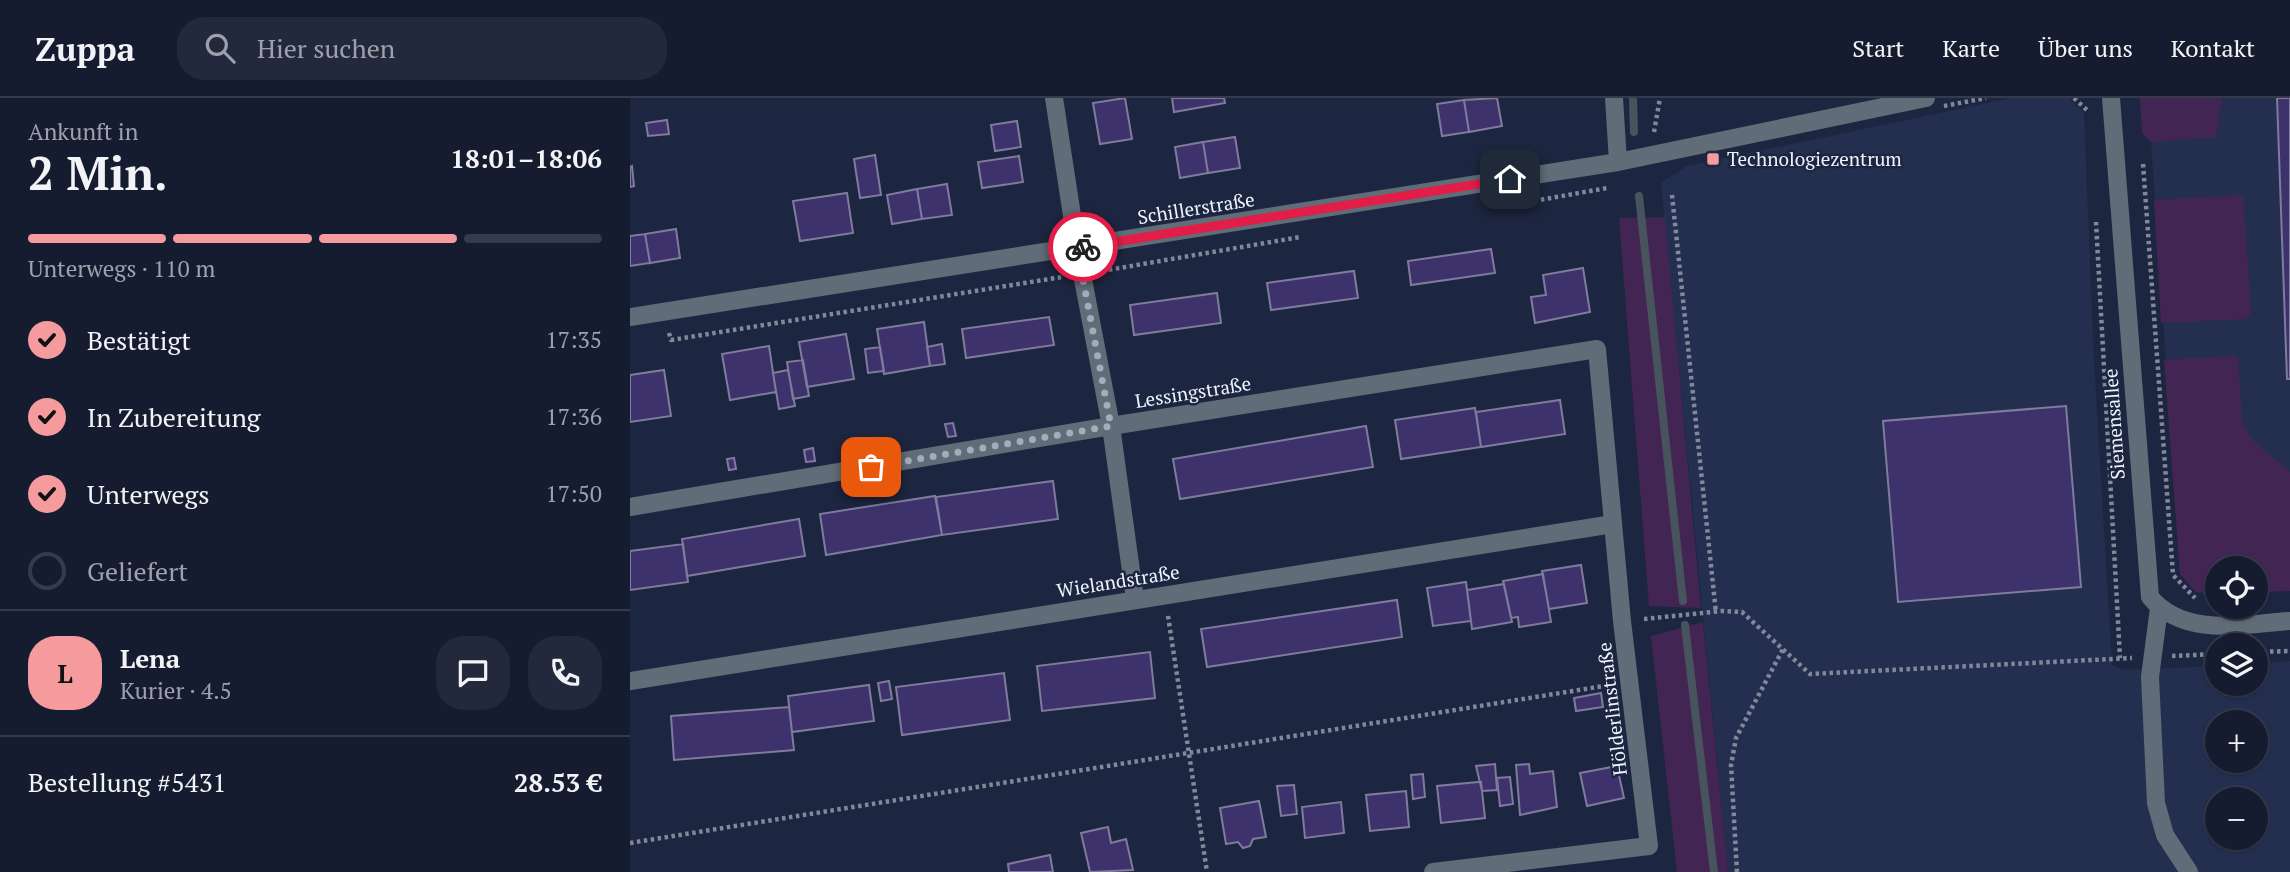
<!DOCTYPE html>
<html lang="de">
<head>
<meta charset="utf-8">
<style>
	body { margin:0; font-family:"PT Serif",serif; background:#23293c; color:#f1f3f6; height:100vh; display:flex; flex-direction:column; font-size:26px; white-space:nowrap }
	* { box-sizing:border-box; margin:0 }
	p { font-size:23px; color:#9ea1ab }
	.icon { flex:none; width:38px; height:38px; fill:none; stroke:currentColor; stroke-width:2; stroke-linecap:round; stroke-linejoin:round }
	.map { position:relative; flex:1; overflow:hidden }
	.drawer { display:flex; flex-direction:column; background:#161c30; width:630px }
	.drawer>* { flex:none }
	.tools { position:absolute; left:1575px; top:458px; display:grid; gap:14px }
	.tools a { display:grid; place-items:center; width:63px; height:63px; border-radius:50%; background:#161c30; box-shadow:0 2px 5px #0004,0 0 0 2px #353a4c; font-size:35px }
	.pin { position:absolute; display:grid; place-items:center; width:60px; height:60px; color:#fff; margin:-30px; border-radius:14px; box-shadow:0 4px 10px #0006 }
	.courier { position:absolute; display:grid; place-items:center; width:70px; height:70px; margin:-35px; border:5px solid #e11d48; border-radius:50%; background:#fff; color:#222; box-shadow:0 2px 9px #0007 }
	.head em { font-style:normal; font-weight:700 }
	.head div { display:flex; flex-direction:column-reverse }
	.head { display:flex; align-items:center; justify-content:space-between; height:119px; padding:0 28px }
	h1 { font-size:46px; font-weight:700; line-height:52px }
	.bar { display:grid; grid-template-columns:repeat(4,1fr); gap:10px 7px; align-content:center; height:84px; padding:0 28px }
	.bar i { height:9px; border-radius:5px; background:#353a4c }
	.bar .active { background:#f59b9e }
	.bar p { grid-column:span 4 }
	.line { display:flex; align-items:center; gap:18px; padding:0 28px; border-top:2px solid #353a4c }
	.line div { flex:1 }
	.round { display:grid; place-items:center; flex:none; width:74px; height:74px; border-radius:28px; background:#23293c }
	ol { padding:0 28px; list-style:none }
	li { display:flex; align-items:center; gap:21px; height:77px }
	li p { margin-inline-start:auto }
	li .icon { padding:7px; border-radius:50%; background:#f59b9e; color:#111; stroke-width:4 }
	li:last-child { color:#9ea1ab }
	li i { width:38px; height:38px; border:4px solid #353a4c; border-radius:50% }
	header { display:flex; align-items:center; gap:42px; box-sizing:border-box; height:98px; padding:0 35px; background:#161c30; border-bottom:2px solid #353a4c }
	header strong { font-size:33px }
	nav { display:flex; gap:38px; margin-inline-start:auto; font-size:24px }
	.search { width:490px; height:63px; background:#23293c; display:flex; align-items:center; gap:18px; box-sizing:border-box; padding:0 24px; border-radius:28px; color:#9ea1ab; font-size:26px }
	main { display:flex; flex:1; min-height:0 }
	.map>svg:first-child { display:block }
	.built { fill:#242f4f; fill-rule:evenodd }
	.green { fill:#432554 }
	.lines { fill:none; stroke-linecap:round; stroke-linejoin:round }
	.stream { stroke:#47545e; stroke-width:8 }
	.building { fill:#3d326b; stroke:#7f7b9c; stroke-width:2 }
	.path { stroke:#81889a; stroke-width:4.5; stroke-dasharray:3.5 3.5; stroke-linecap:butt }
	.minor { stroke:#606c77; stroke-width:18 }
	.done { stroke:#a5abbb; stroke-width:7; stroke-dasharray:0 12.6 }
	.route { stroke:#e11d48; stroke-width:9 }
	.poi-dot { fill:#f59b9e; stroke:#1d2640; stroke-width:2.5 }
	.labels { text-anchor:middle; stroke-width:5; stroke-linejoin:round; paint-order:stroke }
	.poi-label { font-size:19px; fill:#eef3fd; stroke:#1d2640; text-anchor:start }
	.street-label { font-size:19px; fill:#eef3fd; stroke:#1d2640 }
</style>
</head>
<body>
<header>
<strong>Zuppa</strong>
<div class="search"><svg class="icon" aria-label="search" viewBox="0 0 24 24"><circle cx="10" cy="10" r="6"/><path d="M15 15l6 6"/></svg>Hier suchen</div>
<nav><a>Start</a><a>Karte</a><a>Über uns</a><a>Kontakt</a></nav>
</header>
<main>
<section class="drawer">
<div class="head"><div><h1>2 Min.</h1><p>Ankunft in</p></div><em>18:01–18:06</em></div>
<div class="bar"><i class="active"></i><i class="active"></i><i class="active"></i><i></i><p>Unterwegs · 110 m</p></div>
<ol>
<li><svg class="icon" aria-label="check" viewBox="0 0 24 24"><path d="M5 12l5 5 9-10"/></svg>Bestätigt<p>17:35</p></li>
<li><svg class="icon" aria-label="check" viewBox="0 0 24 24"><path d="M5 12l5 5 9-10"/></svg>In Zubereitung<p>17:36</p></li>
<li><svg class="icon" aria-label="check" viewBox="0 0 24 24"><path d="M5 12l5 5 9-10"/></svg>Unterwegs<p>17:50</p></li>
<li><i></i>Geliefert</li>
</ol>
<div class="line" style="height:126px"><b class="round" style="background:#f59b9e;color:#111">L</b><div><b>Lena</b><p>Kurier · 4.5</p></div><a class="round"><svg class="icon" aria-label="chat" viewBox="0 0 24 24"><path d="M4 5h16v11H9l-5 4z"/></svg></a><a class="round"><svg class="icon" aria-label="phone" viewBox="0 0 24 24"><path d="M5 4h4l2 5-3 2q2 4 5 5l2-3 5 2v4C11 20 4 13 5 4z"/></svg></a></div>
<div class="line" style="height:91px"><div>Bestellung #5431</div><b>28.53 €</b></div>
</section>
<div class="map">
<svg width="1660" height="774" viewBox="0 0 1660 774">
	<rect width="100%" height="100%" fill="#1d2640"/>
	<!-- built -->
	<path class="built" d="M1381 0H1439L1454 15 1464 265 1482 567 1494 572 1587 568V586H1626V565L1660 563V774H1098L1031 85 1057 68ZM1587 625H1626V663H1587ZM1587 702H1626V740H1587Z
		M1510 0H1660V493L1626 494V471H1587V496L1566 494 1550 476 1521 44 1512 35Z"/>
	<!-- green -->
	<path class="green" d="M1510 0H1592L1586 39 1521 44 1512 35Z
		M1613 97 1621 215 1617 221 1531 225 1524 102Z
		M1035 119 1071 510 1019 508 989 120Z
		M1608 258 1612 324 1622 342 1660 374V493L1626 494V471H1587V496L1566 494 1550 476 1534 262Z
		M1073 524 1098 774H1047L1021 538Z"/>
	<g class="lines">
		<!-- stream -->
		<path class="stream" d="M1003 0 1004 34
			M1009 98 1053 503
			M1055 527 1084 774"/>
	</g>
	<!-- building -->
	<path class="building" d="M495 0 502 41 470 46 463 5Z
		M542 0H594L595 5 544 14Z
		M867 0 872 28 839 34 834 2Z
		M1647 0H1660V281H1657Z
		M834 2 839 34 812 38 807 6Z
		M37 22 39 36 18 38 16 25Z
		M387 23 391 49 365 53 361 27Z
		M605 39 610 70 578 75 573 44Z
		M573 44 578 75 550 80 545 49Z
		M245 57 251 97 230 100 224 61Z
		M389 58 393 84 352 90 348 64Z
		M2 68 4 88 0 89V69Z
		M317 86 322 117 292 121 287 91Z
		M287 91 292 121 262 126 257 97Z
		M217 95 223 135 170 143 163 103Z
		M46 131 50 160 20 165 15 136Z
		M15 136 20 165 0 168V138Z
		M861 151 865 175 781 187 778 163Z
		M953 170 960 214 905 225 901 199 916 197 913 177Z
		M724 173 728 200 641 212 637 185Z
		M587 195 591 225 504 237 500 207Z
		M419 219 424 247 336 260 332 231Z
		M294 224 300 268 254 276 247 231Z
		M216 236 224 281 177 289 169 244Z
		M312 246 315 266 300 268 297 249Z
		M139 248 146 294 100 302 92 256Z
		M250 249 254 273 238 275 235 251Z
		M173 262 179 298 163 301 157 264Z
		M34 272 41 318 0 324V277Z
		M158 272 165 308 149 311 143 275Z
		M930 302 935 336 851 349 846 314Z
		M1436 308 1451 489 1268 504 1253 323Z
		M845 310 851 349 771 361 765 322Z
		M323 325 326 338 318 339 315 326Z
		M736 328 743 369 550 401 543 361Z
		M247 340 249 349 240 350 238 342Z
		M259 342 260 351 252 352 250 344Z
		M183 350 185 363 176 364 174 352Z
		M104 360 106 371 99 372 97 361Z
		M423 383 428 421 312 437 306 399Z
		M305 398 312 437 196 457 190 416Z
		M169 421 175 458 57 478 52 441Z
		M53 446 58 484 0 492V453Z
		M951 467 957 505 919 511 912 473Z
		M913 476 921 524 889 529 888 519 881 520 873 483Z
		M836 484 841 523 803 528 797 490Z
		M874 486 882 524 842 531 837 492Z
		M767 502 772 539 577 569 571 531Z
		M520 554 525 600 412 613 407 568Z
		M374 575 380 622 272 637 266 589Z
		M259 583 262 601 251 603 248 585Z
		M239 587 244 623 162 634 158 598Z
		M971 595 973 609 946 613 944 600Z
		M159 609 164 652 44 662 41 618Z
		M865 666 867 692 852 693 846 668Z
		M899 666 900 676 923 673 927 709 890 717 886 667Z
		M987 668 994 700 957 708 950 675Z
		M793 676 795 699 783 701 781 677Z
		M880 679 883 706 870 708 867 680Z
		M848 684H851L855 720 811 725 807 688Z
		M664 687 667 716 651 718 647 688Z
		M776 693 779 729 740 733 736 697Z
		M629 703 636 739 623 741 620 748 613 750 608 744 596 746 590 710Z
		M711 704 714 735 675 740 672 709Z
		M478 729 481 745 496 741 503 772 460 774 451 735Z
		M420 757 423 774H379L378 766Z"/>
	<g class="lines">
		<!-- path -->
		<path class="path" d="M1444 0 1459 14
			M1314 8 1356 0
			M1024 34 1030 0
			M1513 66 1543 477 1565 500
			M1042 97 1086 515
			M904 103 977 90
			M1466 124 1490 560
			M472 173 670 139
			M39 235 41 242 432 179
			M538 518 577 774
			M1014 521 1092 513 1112 514 1180 576 1502 560
			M1626 554 1660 553
			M1542 558 1587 556
			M0 745 980 587
			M1107 774 1101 667 1106 640 1153 551"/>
		<!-- minor -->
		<path class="minor" d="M424 0 447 150 481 328 505 502
			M984 0 988 64
			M1481 0 1520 499C1554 540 1613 526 1660 523
			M0 219 988 64 1296 0
			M0 409 481 328 967 251 992 523 1019 748 803 774
			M1529 510 1520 579 1526 705 1535 737 1559 774
			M0 583 983 426"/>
	</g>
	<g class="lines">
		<!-- done -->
		<path class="done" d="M241 369 481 328 447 150 453 149"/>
		<!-- route -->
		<path class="route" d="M453 149 880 81"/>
	</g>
	<!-- markers -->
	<rect class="poi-dot" x="1076" y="54" width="14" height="14" rx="3.5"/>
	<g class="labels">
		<!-- poi labels -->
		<g class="poi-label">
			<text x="1097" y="68">Technologiezentrum</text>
		</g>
		<!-- street labels -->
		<g class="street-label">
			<text transform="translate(566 110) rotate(-9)" y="7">Schillerstraße</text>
			<text transform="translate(563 294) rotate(-9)" y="7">Lessingstraße</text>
			<text transform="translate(1484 326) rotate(-94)" y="7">Siemensallee</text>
			<text transform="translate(488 483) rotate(-9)" y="7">Wielandstraße</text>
			<text transform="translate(982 611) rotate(-97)" y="7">Hölderlinstraße</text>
		</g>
	</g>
</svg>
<div class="tools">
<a><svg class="icon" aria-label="locate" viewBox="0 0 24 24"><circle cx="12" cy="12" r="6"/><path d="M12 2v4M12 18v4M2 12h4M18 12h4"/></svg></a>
<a><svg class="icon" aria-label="layers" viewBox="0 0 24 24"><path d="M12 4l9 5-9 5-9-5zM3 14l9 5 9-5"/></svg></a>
<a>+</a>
<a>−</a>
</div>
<div class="pin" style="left:241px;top:369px;background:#ea580c"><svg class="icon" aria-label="bag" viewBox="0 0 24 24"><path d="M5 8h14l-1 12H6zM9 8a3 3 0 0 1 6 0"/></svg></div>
<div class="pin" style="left:880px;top:81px;background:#1f2937"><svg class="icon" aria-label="home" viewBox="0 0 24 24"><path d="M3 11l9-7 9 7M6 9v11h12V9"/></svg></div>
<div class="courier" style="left:453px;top:149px"><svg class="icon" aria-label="bike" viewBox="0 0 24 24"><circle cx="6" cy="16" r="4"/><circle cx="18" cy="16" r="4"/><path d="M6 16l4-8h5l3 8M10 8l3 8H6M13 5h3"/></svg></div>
</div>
</main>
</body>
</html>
